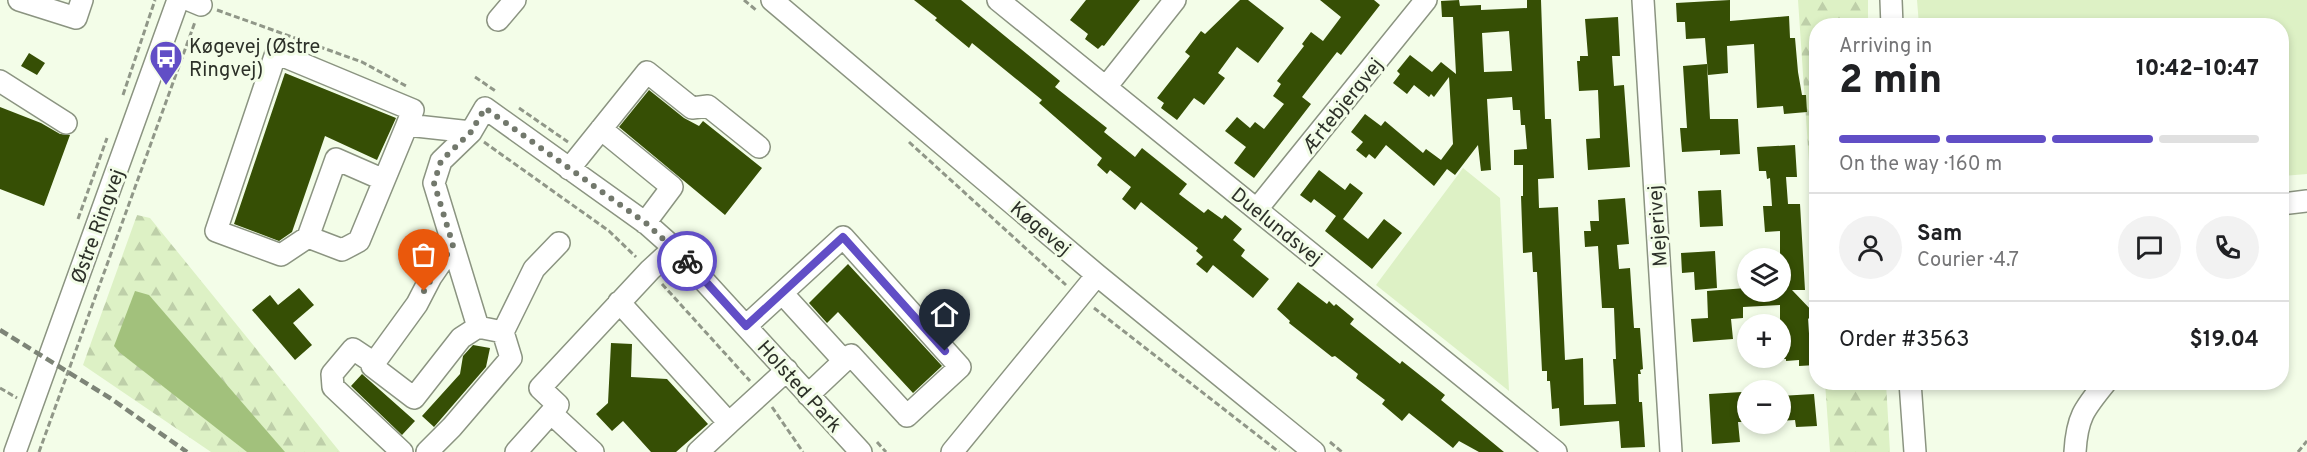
<!DOCTYPE html>
<html lang="en">
<head>
<meta charset="utf-8">
<style>
	body { margin:0; font-family:Overpass,sans-serif; background:#f2f2f2; color:#202124; height:100vh; display:flex; flex-direction:column; font-size:22px; white-space:nowrap }
	* { box-sizing:border-box; margin:0 }
	p { font-size:20px; color:#757577 }
	.icon { flex:none; width:33px; height:33px; fill:none; stroke:currentColor; stroke-width:2; stroke-linecap:round; stroke-linejoin:round }
	.map { position:relative; flex:1; overflow:hidden }
	.details { position:absolute; left:1809px; top:18px; width:480px; height:372px; display:flex; flex-direction:column; background:#fff; border-radius:24px; box-shadow:0 3px 9px #0003 }
	.details>* { flex:none }
	.buttons { position:absolute; left:1737px; top:248px; display:grid; gap:12px }
	.buttons a { display:grid; place-items:center; width:54px; height:54px; border-radius:50%; background:#fff; box-shadow:0 3px 9px #0003; font-size:30px }
	.pin { position:absolute; display:grid; place-items:center; width:51px; height:51px; color:#fff; margin:-62px -26px; border-radius:50% 50% 50% 0; rotate:-45deg; box-shadow:0 0 6px #0007 }
	.pin .icon { rotate:45deg }
	.courier { position:absolute; display:grid; place-items:center; width:60px; height:60px; margin:-30px; border:4px solid #614ec6; border-radius:50%; background:#fff; color:#222; box-shadow:0 2px 8px #0007 }
	.summary em { font-style:normal; font-weight:800 }
	.summary div { display:flex; flex-direction:column-reverse }
	.summary { display:flex; align-items:center; justify-content:space-between; height:102px; padding:0 30px }
	h1 { font-size:39px; font-weight:800; line-height:45px }
	.bar { display:grid; grid-template-columns:repeat(4,1fr); gap:9px 6px; align-content:center; height:72px; padding:0 30px }
	.bar i { height:8px; border-radius:4px; background:#e0e0e0 }
	.bar .current { background:#614ec6 }
	.bar p { grid-column:span 4 }
	.line { display:flex; align-items:center; gap:15px; padding:0 30px; border-top:2px solid #e0e0e0 }
	.line div { flex:1 }
	.round { display:grid; place-items:center; flex:none; width:63px; height:63px; border-radius:32px; background:#f2f2f2 }
	.map>svg:first-child { display:block }
	.green { fill:#ddf1c5 }
	.forest { fill:url(#forest-firs) }
	.water { fill:#a2c17c }
	.building { fill:#364f05; fill-rule:evenodd }
	.lines { fill:none; stroke-linecap:round; stroke-linejoin:round }
	.minor-casing { stroke:#8b9481; stroke-width:24 }
	.path { stroke:#909788; stroke-width:3; stroke-dasharray:6 3; stroke-linecap:butt }
	.minor { stroke:#fff; stroke-width:21 }
	.rail { stroke:#7d8477; stroke-width:4.5; stroke-dasharray:9 4.5; stroke-linecap:butt }
	.done { stroke:#72786c; stroke-width:6; stroke-dasharray:0 10.8 }
	.route { stroke:#614ec6; stroke-width:8 }
	.labels { text-anchor:middle; stroke-width:6; stroke-linejoin:round; paint-order:stroke }
	.poi-label { font-size:20px; fill:#2d3129; stroke:#f3fde8; text-anchor:start }
	.street-label { font-size:20px; fill:#2d3129; stroke:#f3fde8 }
</style>
</head>
<body>
<div class="map">
<svg width="2307" height="452" viewBox="0 0 2307 452">
	<defs>
		<pattern id="forest-firs" width="22" height="20" patternUnits="userSpaceOnUse" patternTransform="scale(1.5)"><rect width="22" height="20" fill="#ddf1c5"/><path d="M5 1l3.5 6h-7zM16 11l3.5 6h-7z" fill="#becfa9"/></pattern>
	</defs>
	<rect width="100%" height="100%" fill="#f3fde8"/>
	<!-- green -->
	<path class="green" d="M1917 0H2307V174L2282 176V26L1919 25Z
		M1463 168 1500 198 1509 391 1376 285Z"/>
	<!-- forest -->
	<path class="forest" d="M1798 0H1868V25L1816 26V265Z
		M137 215 150 218 340 452H211L83 365Z
		M1825 383H1886L1890 452H1830Z"/>
	<!-- water -->
	<path class="water" d="M135 291 149 295 285 452H247L119 352 114 346Z"/>
	<!-- building -->
	<path class="building" d="M914 0H961L1060 81 1055 87 1107 128 1104 132 1135 157 1142 148 1187 184 1179 194 1204 213 1208 209 1222 219 1225 215 1242 229 1233 240 1245 250 1241 256 1269 279 1253 298 1213 265 1207 273 1196 264 1203 257 1196 251 1198 248 1141 202 1135 210 1122 199 1131 187 1110 170 1107 174 1097 165 1102 158 1039 103 1042 100 972 43 969 48 935 20 937 18Z
		M1086 0H1140L1104 46 1102 45 1098 49 1085 39 1088 34 1070 20Z
		M1240 0H1248L1284 28 1258 63 1237 47 1218 73 1225 78 1204 105 1194 98 1177 120 1161 108 1164 103 1157 98 1190 56 1185 52 1201 31 1205 34Z
		M1320 0H1374L1380 5 1341 55 1337 52 1302 97 1311 104 1254 178 1234 163 1246 147 1225 131 1237 117 1250 128 1255 122 1264 129 1284 104 1273 96 1281 84 1277 81 1304 46 1302 44 1311 32 1323 41 1341 17Z
		M1459 0 1460 6 1481 5V10L1527 8V0H1541L1545 119H1551L1554 178 1538 179 1539 208 1558 207 1565 360 1583 358 1584 405 1616 404 1613 359H1616L1614 308H1602L1598 246 1585 247 1584 231H1591L1590 221H1599L1598 200 1625 198 1629 244 1617 245 1619 269 1630 268 1634 328H1640L1643 369 1640 370 1641 374H1638L1639 402H1642L1645 447 1621 448 1619 421 1560 426 1559 408 1552 409 1550 381H1547V371H1542L1537 272H1533L1532 252 1523 253 1521 196H1523V165H1514V150L1527 149 1525 125H1521L1520 110H1513L1512 97 1487 99 1491 170 1481 171 1478 145 1455 175 1447 169 1434 186 1386 145 1375 159 1369 154 1366 158 1356 150 1363 142 1351 132 1365 114 1381 126 1385 121 1423 153 1426 149 1441 160 1453 144 1449 77 1434 97 1431 94 1429 97 1414 85 1407 94 1393 83 1400 74 1397 71 1410 55 1432 72 1441 62 1456 74 1453 17H1442L1441 1ZM1509 31 1512 71 1484 72 1482 33Z
		M1730 0V21L1789 16 1790 38H1795L1798 72 1802 95H1806L1807 112 1784 114 1783 106 1757 108 1754 44 1727 46 1728 73 1708 75 1705 38 1686 39 1685 22H1677L1676 3Z
		M1618 17 1620 56H1612L1614 86 1624 85 1630 167 1588 170 1586 139 1600 138 1598 90 1579 91 1577 61H1580V56H1588L1585 19Z
		M29 53 45 63 37 75 21 66Z
		M1707 64 1710 119H1738L1740 154 1720 155V150L1682 152 1680 128H1687L1683 66Z
		M285 73 396 118 377 160 325 136 292 232 279 241 234 224Z
		M649 90 684 118 699 126 703 121 762 168 725 215 619 127Z
		M0 107 41 123 60 134 70 135 44 206 0 189Z
		M1795 145 1797 177H1786L1788 204H1800L1805 290H1792L1814 313 1808 319 1810 348 1816 347V365L1799 366V360L1786 361V359H1780V305L1743 307V318L1731 319 1733 339 1693 342 1691 319 1708 318 1707 291 1746 288V291H1780V231L1765 232 1763 206H1772L1770 178 1767 179 1766 171H1759L1757 147Z
		M1319 170 1345 190 1350 183 1363 193 1343 219 1368 239 1384 219 1402 233 1372 269 1325 231 1336 216 1314 199 1311 203 1300 195Z
		M1721 190 1723 226 1700 227 1698 191Z
		M1715 251 1717 288 1695 290 1694 272 1682 273 1681 253Z
		M848 264 942 366 913 393 838 312 827 323 809 303Z
		M1298 282 1327 304 1329 301 1334 306 1336 304 1354 319 1350 324 1400 364 1402 361 1445 395 1441 400 1504 452H1479L1459 441 1453 448 1409 413 1402 421 1382 404 1385 400 1356 378 1358 374 1335 356 1332 357 1289 323 1290 321 1277 309Z
		M299 288 314 305 293 323 312 345 295 360 252 310 270 295 278 305Z
		M611 343 632 344 631 377 667 379 708 424 676 452H651L623 421 612 431 596 414 608 403Z
		M473 345 490 348 486 367 434 427 422 416 460 374 463 356Z
		M362 374 415 421 402 435 351 386Z
		M1742 392 1743 399H1748V422H1738L1740 442 1712 444 1709 394Z
		M1814 394 1817 426 1796 427 1795 420 1780 421V396Z"/>
	<g class="lines">
		<defs>
			<path id="minor" d="M19 0 76 18 82 0
				M189 0 201 5
				M772 0 1097 275 1314 452
				M998 0 1556 452
				M1643 0 1671 452
				M1891 0 1892 26
				M498 20 515 0
				M0 81 66 123
				M1106 87 1175 0
				M601 129 672 187 645 223
				M569 169 647 72 692 108 708 106 759 147
				M384 180 336 159 308 237 342 250 359 241 407 125 471 132
				M2282 204 2307 201
				M1257 209 1426 0
				M308 237 281 255 216 231 276 53 413 110 407 125
				M559 243 534 269 503 332 478 327 434 183 441 161 471 132 485 108 647 224 674 248 861 452
				M453 245 431 277 417 304 372 366 414 398 461 338 478 327
				M782 293 843 237 960 367 907 416 851 355 844 361
				M619 302 729 423 787 370
				M746 326 782 293 844 361 808 395
				M374 363 353 349 332 374 333 387 402 452
				M1910 382 1915 452
				M551 413 593 452
				M15 452 178 0
				M427 452 452 427 511 358 503 332
				M516 452 558 405 540 388 650 270 674 248
				M698 452 729 423
				M952 452 1097 275
				M2075 452C2077 417 2084 409 2106 382"/>
		</defs>
		<!-- minor casing -->
		<use href="#minor" class="minor-casing"/>
		<!-- path -->
		<path class="path" d="M744 0 756 10
			M217 10 362 62 408 87
			M475 77 497 92
			M123 95 155 0
			M519 108 568 142
			M484 142 609 231 636 257
			M909 142 1066 285
			M78 219 107 138
			M662 284 750 381
			M1094 308 1279 452
			M0 388 17 398
			M772 407 803 452
			M877 442 886 452
			M1330 442 1342 452
			M39 452 195 22
			M2298 452 2307 441"/>
		<!-- minor -->
		<use href="#minor" class="minor"/>
		<!-- rail -->
		<path class="rail" d="M0 330 110 398 187 452"/>
	</g>
	<g class="lines">
		<!-- done -->
		<path class="done" d="M424 291 453 245 434 183 441 161 471 132 485 108 647 224 687 261"/>
		<!-- route -->
		<path class="route" d="M687 261 746 326 843 237 945 351"/>
	</g>
	<!-- icons -->
	<defs>
		<symbol id="bus-pin" viewBox="-11 -11 22 30"><path d="M0 17L-7.5 6A9.5 9.5 0 1 1 7.5 6Z" fill="#614ec6" stroke="#f3fde8"/><path d="M-5-6H5V4H4V6H2V4H-2V6H-4V4H-5ZM-3.5-4V0h7V-4ZM-3.5 1.2v1.5H-2V1.2ZM2 1.2v1.5H3.5V1.2Z" fill="#fff"/></symbol>
	</defs>
	<g fill-rule="evenodd">
		<use href="#bus-pin" x="147" y="38" width="38" height="52"/>
	</g>
	<g class="labels">
		<!-- poi labels -->
		<g class="poi-label">
			<text x="189" y="53">Køgevej (Østre<tspan x="189" dy="23">Ringvej)</tspan></text>
		</g>
		<!-- street labels -->
		<g class="street-label">
			<text transform="translate(1342 105) rotate(-51)" y="7">Ærtebjergvej</text>
			<text transform="translate(97 226) rotate(-70)" y="7">Østre Ringvej</text>
			<text transform="translate(1277 226) rotate(39)" y="7">Duelundsvej</text>
			<text transform="translate(1657 226) rotate(-94)" y="7">Mejerivej</text>
			<text transform="translate(1041 228) rotate(40)" y="7">Køgevej</text>
			<text transform="translate(800 386) rotate(48)" y="7">Holsted Park</text>
		</g>
	</g>
</svg>
<div class="buttons">
<a><svg class="icon" aria-label="layers" viewBox="0 0 24 24"><path d="M12 4l9 5-9 5-9-5zM3 14l9 5 9-5"/></svg></a>
<a>+</a>
<a>−</a>
</div>
<div class="pin" style="left:424px;top:291px;background:#ea580c"><svg class="icon" aria-label="bag" viewBox="0 0 24 24"><path d="M5 8h14l-1 12H6zM9 8a3 3 0 0 1 6 0"/></svg></div>
<div class="pin" style="left:945px;top:351px;background:#1f2937"><svg class="icon" aria-label="home" viewBox="0 0 24 24"><path d="M3 11l9-7 9 7M6 9v11h12V9"/></svg></div>
<div class="courier" style="left:687px;top:261px"><svg class="icon" aria-label="bike" viewBox="0 0 24 24"><circle cx="6" cy="16" r="4"/><circle cx="18" cy="16" r="4"/><path d="M6 16l4-8h5l3 8M10 8l3 8H6M13 5h3"/></svg></div>
<section class="details">
<div class="summary"><div><h1>2 min</h1><p>Arriving in</p></div><em>10:42–10:47</em></div>
<div class="bar"><i class="current"></i><i class="current"></i><i class="current"></i><i></i><p>On the way · 160 m</p></div>
<div class="line" style="height:108px"><a class="round"><svg class="icon" aria-label="person" viewBox="0 0 24 24"><circle cx="12" cy="8" r="4"/><path d="M4 21q1-7 8-7t8 7"/></svg></a><div><b>Sam</b><p>Courier · 4.7</p></div><a class="round"><svg class="icon" aria-label="chat" viewBox="0 0 24 24"><path d="M4 5h16v11H9l-5 4z"/></svg></a><a class="round"><svg class="icon" aria-label="phone" viewBox="0 0 24 24"><path d="M5 4h4l2 5-3 2q2 4 5 5l2-3 5 2v4C11 20 4 13 5 4z"/></svg></a></div>
<div class="line" style="height:78px"><div>Order #3563</div><b>$19.04</b></div>
</section>
</div>
</body>
</html>
